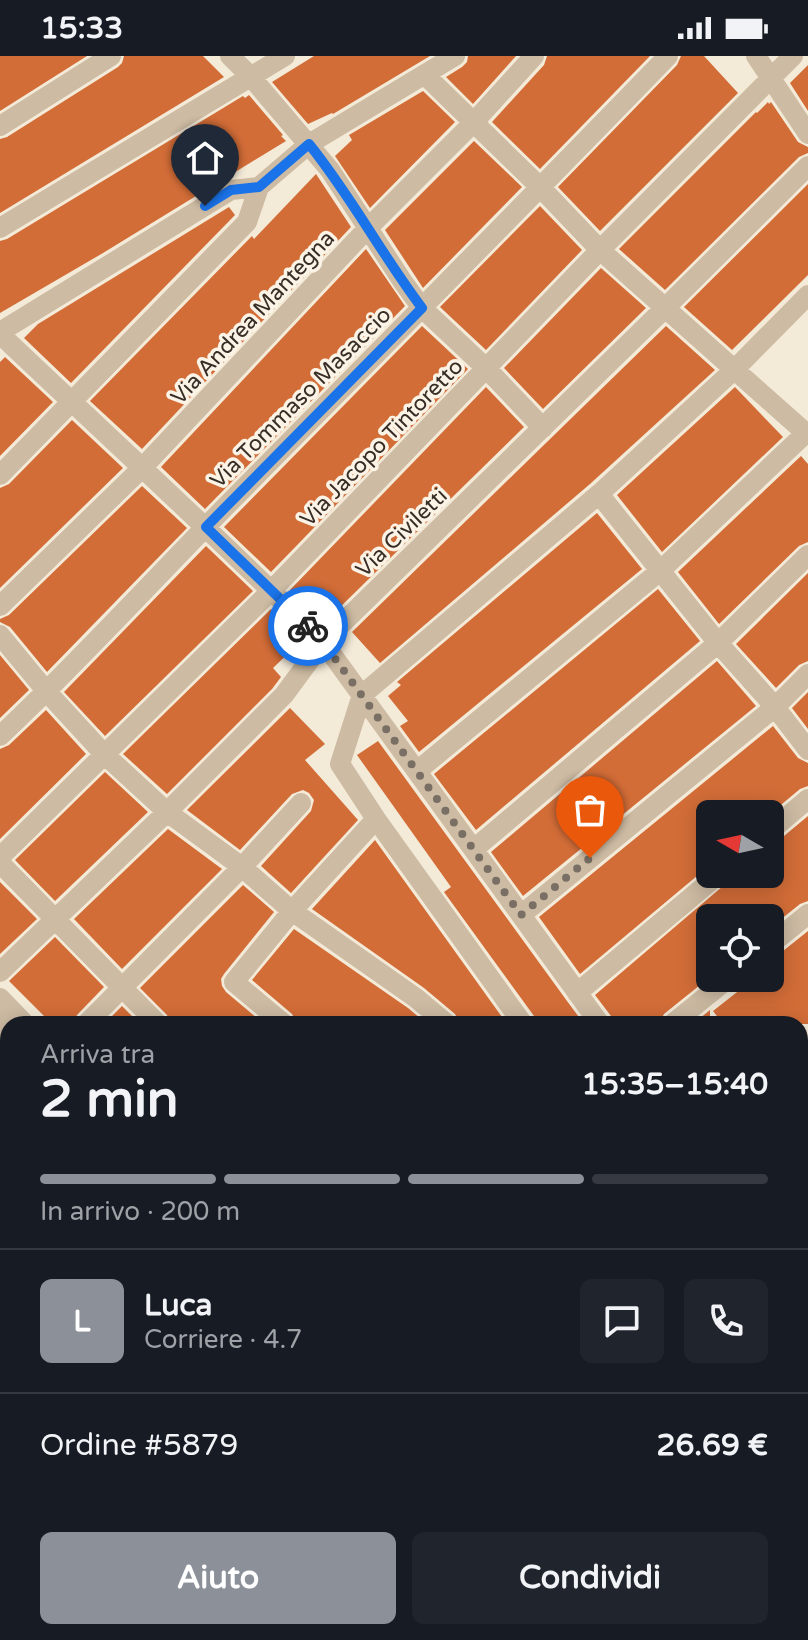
<!DOCTYPE html>
<html lang="it">
<head>
<meta charset="utf-8">
<style>
	body { margin:0; font-family:"Varela Round",sans-serif; background:#20242c; color:#f1f3f6; height:100vh; display:flex; flex-direction:column; font-size:30px; white-space:nowrap }
	* { box-sizing:border-box; margin:0 }
	p { font-size:26px; color:#9ea1a6 }
	.icon { flex:none; width:44px; height:44px; fill:none; stroke:currentColor; stroke-width:2; stroke-linecap:round; stroke-linejoin:round }
	.map { position:relative; flex:1; overflow:hidden }
	.side { position:absolute; left:0px; top:960px; width:808px; height:624px; display:flex; flex-direction:column; background:#171b24; border-radius:24px 24px 0 0; box-shadow:0 4px 20px #0003 }
	.side>* { flex:none }
	.needle { width:52px; rotate:279deg }
	.controls { position:absolute; left:696px; top:744px; display:grid; gap:16px }
	.controls a { display:grid; place-items:center; width:88px; height:88px; border-radius:12px; background:#171b24; box-shadow:0 4px 20px #0003; font-size:40px }
	.pin { position:absolute; display:grid; place-items:center; width:68px; height:68px; color:#fff; margin:-82px -34px; border-radius:50% 50% 50% 0; rotate:-45deg; box-shadow:0 0 8px #0007 }
	.pin .icon { rotate:45deg }
	.courier { position:absolute; display:grid; place-items:center; width:80px; height:80px; margin:-40px; border:6px solid #1a73e8; border-radius:50%; background:#fff; color:#222; box-shadow:0 2px 10px #0007 }
	.summary em { font-style:normal; font-weight:700 }
	.summary div { display:flex; flex-direction:column-reverse }
	.summary { display:flex; align-items:center; justify-content:space-between; height:136px; padding:0 40px }
	h1 { font-size:52px; font-weight:700; line-height:60px }
	.bar { display:grid; grid-template-columns:repeat(4,1fr); gap:12px 8px; align-content:center; height:96px; padding:0 40px }
	.bar i { height:10px; border-radius:6px; background:#363941 }
	.bar .on { background:#8c9099 }
	.bar p { grid-column:span 4 }
	.line { display:flex; align-items:center; gap:20px; padding:0 40px; border-top:2px solid #363941 }
	.line div { flex:1 }
	.round { display:grid; place-items:center; flex:none; width:84px; height:84px; border-radius:12px; background:#20242c }
	.cta { display:flex; gap:16px; margin-top:auto; padding:16px 40px }
	.cta a { flex:1; height:92px; border-radius:12px; background:#8c9099; color:#fff; font-size:32px; font-weight:700; line-height:92px; text-align:center }
	.cta a+a { background:#20242c; color:#f1f3f6 }
	.status { display:flex; justify-content:space-between; align-items:center; height:56px; padding:0 40px; background:#171b24; direction:ltr }
	.status svg { height:22px; fill:currentColor }
	.map>svg:first-child { display:block }
	.building { fill:#d36d38 }
	.lines { fill:none; stroke-linecap:round; stroke-linejoin:round }
	.street { stroke:#cdbba3; stroke-width:20 }
	.secondary { stroke:#a18974; stroke-width:20 }
	.done { stroke:#796f64; stroke-width:8; stroke-dasharray:0 14.4 }
	.route { stroke:#1a73e8; stroke-width:10 }
	.labels { text-anchor:middle; stroke-width:7; stroke-linejoin:round; paint-order:stroke }
	.street-label { font-size:22px; fill:#372d26; stroke:#fbf3e5 }
</style>
</head>
<body>
<div class="status"><b>15:33</b><svg viewBox="0 0 49 12"><path d="M0 12V9h3v3zM5 12V6h3v6zM10 12V3h3v9zM15 12V0h3v12zM26 1h20v11H26zM47 4h2v5h-2z"/></svg></div>
<div class="map">
<svg width="808" height="1584" viewBox="0 0 808 1584">
	<rect width="100%" height="100%" fill="#f4ead8"/>
	<!-- building -->
	<path class="building" d="M0 0H87L0 55Z
		M124 0H203L224 21 0 157V83L7 81 118 11 122 7Z
		M314 0H430L333 58 332 57 308 68 272 26Z
		M468 0H516L473 48 446 21 462 11 467 6Z
		M547 0H650L540 113 492 66 544 9Z
		M681 0H704L738 37 600 175 558 131 677 9Z
		M808 9V55L790 27Z
		M423 35 455 66 370 152 335 100 352 84 349 79Z
		M249 39 283 79 281 80 286 85 103 197 0 257V185L7 183 243 40 245 42Z
		M768 46 769 48 771 46 798 86 808 91V97L799 101 665 234 619 193 756 56 757 57Z
		M474 85 522 131 423 232 385 174Z
		M316 118 351 171 142 393 90 345 252 180 254 183Z
		M808 128V219L732 294 684 251Z
		M540 150 582 194 486 294 440 251Z
		M229 151 235 159 71 327 24 282 38 268Z
		M366 193 405 250 205 453 161 411Z
		M601 212 646 252 543 353 504 312Z
		M422 270 468 313 271 516 224 471Z
		M666 270 715 314 590 428 380 607 352 576Z
		M5 301 53 346 0 400V306Z
		M486 331 524 371 332 559 330 557 321 565 290 534Z
		M735 331 783 381 662 496 617 439Z
		M72 364 123 412 0 532V432L9 428Z
		M801 400 808 408V486L799 490 719 568 678 516Z
		M142 430 187 472 47 616 10 571 0 566V563L9 559Z
		M597 457 642 513 419 696 400 670 408 665 388 640 401 629 397 626Z
		M206 490 253 535 105 680 64 636Z
		M808 517V605L799 609 776 632 736 588Z
		M658 533 700 585 476 774 434 718Z
		M271 553 302 584 273 612 281 621 272 633 167 738 123 698Z
		M0 599 29 634 0 662Z
		M717 605 756 650 523 840 491 796Z
		M808 636V673L792 652Z
		M290 652 325 688 305 704 358 764 291 837 261 810 311 755 314 744 309 737 303 734 292 738 240 794 187 754Z
		M46 654 86 698 0 783V693L9 689Z
		M773 670 798 702 808 707V730L800 733 770 758H710V809L580 918 539 861Z
		M378 685 567 945 584 968H536L534 960 444 836 451 831 357 699Z
		M105 716 148 756 55 845 15 804Z
		M808 760V845L800 848 770 872V862H717L710 853V921L664 958 659 968H613L611 960 595 939 730 824 732 826 742 818H770V788L778 785Z
		M168 773 222 813 122 913 74 863Z
		M375 784 507 968H460L455 958 424 932 312 853Z
		M0 826 37 863 0 898Z
		M243 829 274 856 224 918 221 923 222 930 226 936 264 968H171L167 959 140 932Z
		M294 873 408 952 427 968H297L292 958 252 924Z
		M808 875V968H723L713 955 755 922H770V902L778 899Z
		M55 881 104 931 77 959 73 968H52L9 925Z
		M122 950 140 968H104Z
		M710 954V968H693Z"/>
	<g class="lines">
		<!-- street -->
		<path class="street" d="M230 0 251 21 330 114 403 226 422 252 486 312 543 372
			M756 0 808 78
			M425 19 541 132 600 194 808 379
			M0 70 111 0
			M0 172 285 0
			M0 276 231 134 259 131
			M0 278C108 381 218 480 323 586L600 968
			M0 419 247 166 259 131 309 88 455 0
			M599 438 718 587 775 651 808 694
			M0 550 143 411 367 173 473 67 534 0
			M0 579 47 636 104 698 167 756 242 811 292 855 416 942 447 968
			M0 680C80 605 153 524 230 446 376 298 523 150 668 0
			M417 715 660 515 806 377
			M770 775 808 743
			M474 793 718 587 808 499
			M0 801 272 534 600 194 793 0
			M0 807 158 968
			M521 859 775 651 808 618
			M770 889 808 858
			M0 916 167 756 284 639 323 586 665 252 808 110
			M577 937 719 818
			M0 942 25 968
			M86 968 242 811 301 747
			M284 968 234 926 292 855 376 763
			M523 968 376 763 340 708 362 639 599 438 735 313 808 239
			M672 968 729 922
			M0 974 11 954
			M800 1035 808 1036
			M0 1112 8 1096
			M800 1242 808 1249
			M0 1299H8
			M0 1369 8 1367
			M800 1380 808 1370
			M0 1428 8 1425
			M800 1558 808 1565
			M167 1576 176 1584
			M312 1584 318 1576
			M424 1584 430 1576
			M645 1584 651 1576"/>
		<!-- secondary -->
		<path class="secondary" d="M0 1527 8 1524
			M559 1576 570 1584"/>
	</g>
	<g class="lines">
		<!-- done -->
		<path class="done" d="M308 570 323 586 521 859 590 802"/>
		<!-- route -->
		<path class="route" d="M205 150 231 134 259 131 309 88C351 140 382 199 422 252L206 471 308 570"/>
	</g>
	<g class="labels">
		<!-- street labels -->
		<g class="street-label">
			<text transform="translate(252 261) rotate(-47)" y="8">Via Andrea Mantegna</text>
			<text transform="translate(300 341) rotate(-45)" y="8">Via Tommaso Masaccio</text>
			<text transform="translate(381 386) rotate(-46)" y="8">Via Jacopo Tintoretto</text>
			<text transform="translate(401 476) rotate(-44)" y="8">Via Civiletti</text>
		</g>
	</g>
</svg>
<div class="controls">
<a><svg class="needle" viewBox="-14 -14 28 28"><path d="M0-13l5 13h-10z" fill="#e53935"/><path d="M0 13l5-13h-10z" fill="#9ea1a6"/></svg></a>
<a><svg class="icon" aria-label="locate" viewBox="0 0 24 24"><circle cx="12" cy="12" r="6"/><path d="M12 2v4M12 18v4M2 12h4M18 12h4"/></svg></a>
</div>
<div class="pin" style="left:590px;top:802px;background:#ea580c"><svg class="icon" aria-label="bag" viewBox="0 0 24 24"><path d="M5 8h14l-1 12H6zM9 8a3 3 0 0 1 6 0"/></svg></div>
<div class="pin" style="left:205px;top:150px;background:#1f2937"><svg class="icon" aria-label="home" viewBox="0 0 24 24"><path d="M3 11l9-7 9 7M6 9v11h12V9"/></svg></div>
<div class="courier" style="left:308px;top:570px"><svg class="icon" aria-label="bike" viewBox="0 0 24 24"><circle cx="6" cy="16" r="4"/><circle cx="18" cy="16" r="4"/><path d="M6 16l4-8h5l3 8M10 8l3 8H6M13 5h3"/></svg></div>
<section class="side">
<div class="summary"><div><h1>2 min</h1><p>Arriva tra</p></div><em>15:35–15:40</em></div>
<div class="bar"><i class="on"></i><i class="on"></i><i class="on"></i><i></i><p>In arrivo · 200 m</p></div>
<div class="line" style="height:144px"><b class="round" style="background:#8c9099;color:#fff">L</b><div><b>Luca</b><p>Corriere · 4.7</p></div><a class="round"><svg class="icon" aria-label="chat" viewBox="0 0 24 24"><path d="M4 5h16v11H9l-5 4z"/></svg></a><a class="round"><svg class="icon" aria-label="phone" viewBox="0 0 24 24"><path d="M5 4h4l2 5-3 2q2 4 5 5l2-3 5 2v4C11 20 4 13 5 4z"/></svg></a></div>
<div class="line" style="height:104px"><div>Ordine #5879</div><b>26.69 €</b></div>
<div class="cta"><a>Aiuto</a><a>Condividi</a></div>
</section>
</div>
</body>
</html>
